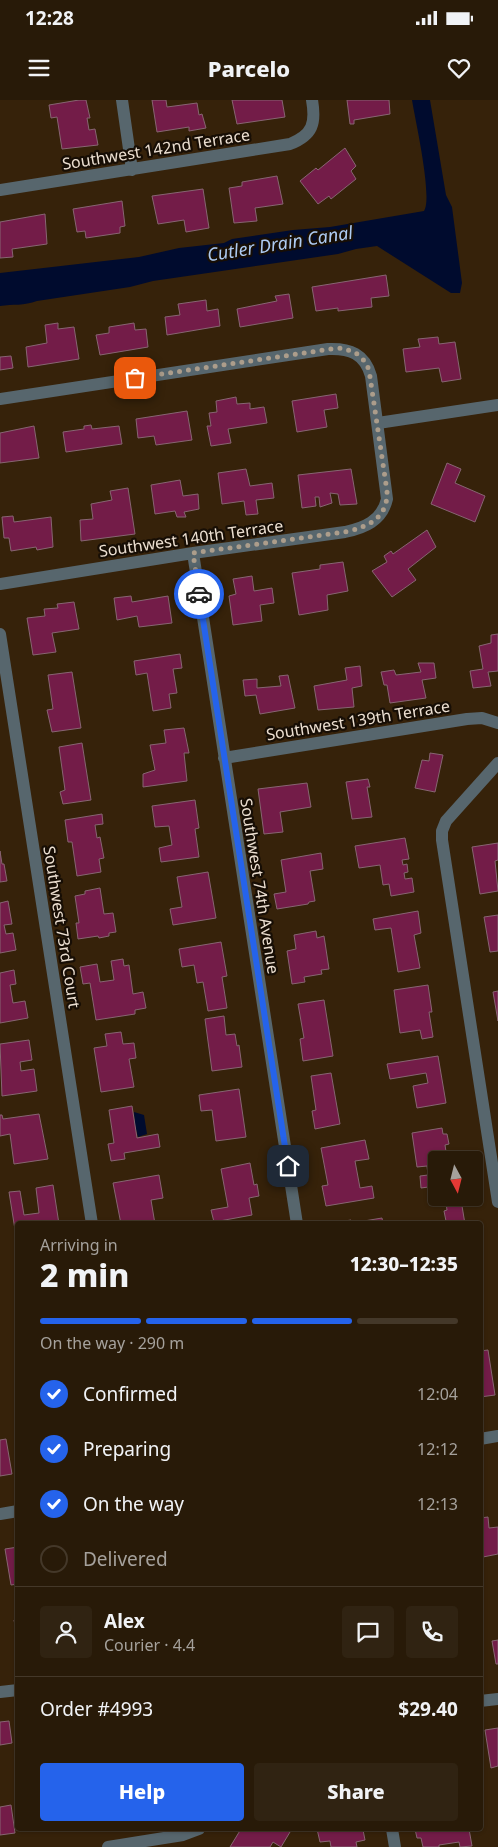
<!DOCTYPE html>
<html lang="en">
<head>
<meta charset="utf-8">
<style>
	body { margin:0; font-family:"Noto Sans",sans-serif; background:#302312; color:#f1f3f6; height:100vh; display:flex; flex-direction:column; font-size:19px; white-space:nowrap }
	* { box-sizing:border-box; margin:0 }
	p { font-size:16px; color:#a5a19c }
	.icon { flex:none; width:28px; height:28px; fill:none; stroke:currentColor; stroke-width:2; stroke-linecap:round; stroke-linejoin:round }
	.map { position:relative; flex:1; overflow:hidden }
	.panel { position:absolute; left:15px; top:1121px; width:468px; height:610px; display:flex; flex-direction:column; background:#281a08; border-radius:5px; box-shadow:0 1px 4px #0004,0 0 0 1px #443829 }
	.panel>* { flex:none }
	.needle { width:32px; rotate:173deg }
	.controls { position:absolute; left:428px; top:1051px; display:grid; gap:10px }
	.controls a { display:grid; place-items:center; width:55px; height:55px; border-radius:5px; background:#281a08; box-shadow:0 1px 4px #0004,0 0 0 1px #443829; font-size:25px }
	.pin { position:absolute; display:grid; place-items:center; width:42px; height:42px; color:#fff; margin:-21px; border-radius:10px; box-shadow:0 2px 8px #0006 }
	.courier { position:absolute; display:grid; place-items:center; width:50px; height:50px; margin:-25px; border:4px solid #2563eb; border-radius:50%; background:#fff; color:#222; box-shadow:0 1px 6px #0007 }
	.headline em { font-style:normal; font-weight:800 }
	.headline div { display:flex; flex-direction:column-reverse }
	.headline { display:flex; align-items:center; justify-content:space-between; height:85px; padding:0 25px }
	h1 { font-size:32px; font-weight:800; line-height:38px }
	.bar { display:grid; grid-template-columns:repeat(4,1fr); gap:8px 5px; align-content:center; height:60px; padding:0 25px }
	.bar i { height:6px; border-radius:4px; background:#443829 }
	.bar .active { background:#2563eb }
	.bar p { grid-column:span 4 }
	.line { display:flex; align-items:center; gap:12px; padding:0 25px; border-top:1px solid #443829 }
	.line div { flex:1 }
	.round { display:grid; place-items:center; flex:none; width:52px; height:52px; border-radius:5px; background:#302312 }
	ol { padding:0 25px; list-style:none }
	li { display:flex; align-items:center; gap:15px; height:55px }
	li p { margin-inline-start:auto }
	li .icon { padding:5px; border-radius:50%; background:#2563eb; color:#fff; stroke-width:4 }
	li:last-child { color:#a5a19c }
	li i { width:28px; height:28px; border:2px solid #443829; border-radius:50% }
	.primary-button { display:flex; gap:10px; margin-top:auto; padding:10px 25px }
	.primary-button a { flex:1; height:58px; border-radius:5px; background:#2563eb; color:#fff; font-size:20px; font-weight:800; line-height:58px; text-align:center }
	.primary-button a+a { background:#302312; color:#f1f3f6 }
	.status { display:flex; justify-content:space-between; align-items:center; height:35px; padding:0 25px; background:#281a08; direction:ltr }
	.status svg { height:14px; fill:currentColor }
	header { display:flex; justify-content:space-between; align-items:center; height:65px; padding:0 25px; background:#281a08; font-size:22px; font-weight:800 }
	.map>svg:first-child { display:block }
	.water { fill:#000b2e }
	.building { fill:#731c48; stroke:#876572 }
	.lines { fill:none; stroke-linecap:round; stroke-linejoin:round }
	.minor { stroke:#57666d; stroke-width:12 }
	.done { stroke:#ac9d8b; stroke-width:5; stroke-dasharray:0 9 }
	.route { stroke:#2563eb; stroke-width:6 }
	.labels { text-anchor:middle; stroke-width:4.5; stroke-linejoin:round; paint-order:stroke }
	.street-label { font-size:16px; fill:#ecdfd1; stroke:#170e05 }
	.water-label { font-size:18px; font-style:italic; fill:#aecbf2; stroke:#170e05 }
</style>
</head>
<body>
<div class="status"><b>12:28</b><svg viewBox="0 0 49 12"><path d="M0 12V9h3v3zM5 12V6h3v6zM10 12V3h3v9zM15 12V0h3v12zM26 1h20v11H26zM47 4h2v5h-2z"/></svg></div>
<header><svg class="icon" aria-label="menu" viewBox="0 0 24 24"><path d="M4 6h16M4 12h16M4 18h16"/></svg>Parcelo<svg class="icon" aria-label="heart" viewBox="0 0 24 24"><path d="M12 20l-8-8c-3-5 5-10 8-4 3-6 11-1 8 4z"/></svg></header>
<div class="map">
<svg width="498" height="1747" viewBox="0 0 498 1747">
	<rect width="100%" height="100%" fill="#36220a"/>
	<!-- water -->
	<path class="water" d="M412 0H430L446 95 452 107 462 183 460 193H451L377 146 356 149 338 154 153 181 130 187 37 201C24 206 13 204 0 206V173L139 157 179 148 224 143 232 139 293 130 330 127 424 111C433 98 415 19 412 0Z
		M134 1012 144 1015 147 1034 138 1037 135 1026Z"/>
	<!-- building -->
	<path class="building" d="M79 0H86L90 18H87L89 30 95 29 98 45 62 49 57 17 51 18 49 5Z
		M152 0H166L167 7 197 3 199 15 202 14 206 28 189 31V27L157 32Z
		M232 0H282L285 17 237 24Z
		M347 0H389L390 14 354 20V24H350Z
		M345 48 356 66 351 71 356 79 331 99 329 96 318 104 300 81 316 68 318 70Z
		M277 76 283 104 255 108 257 121 234 123 229 88 242 86V82Z
		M203 89 209 128 186 132 184 120 158 124 152 96Z
		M122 101 125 126 120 127V133L86 138 85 131 77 132 73 109Z
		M45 114 47 144 12 149 13 157 0 158V122Z
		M386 175 389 196 371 198 372 207 338 211V208L316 211 312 187Z
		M289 194 293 218 240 227 237 209 277 201 275 196Z
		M206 200 207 211 218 209 220 226 167 235 165 217 180 215 178 204Z
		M58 223V229L74 227 79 259 28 267 26 247 47 243 45 225Z
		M134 223 135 230 146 229 148 247 100 255 96 235 109 233V227Z
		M438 237 439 244 455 242 461 279 442 282 439 268 406 272 403 249 420 247 418 239Z
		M11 256 13 268 0 270V257Z
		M336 294 338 308 324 310 327 327 297 332 292 301Z
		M236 297 237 304 250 303V309L264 307 267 323 228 329 231 343 211 346 207 326H211L209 313 217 312 216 301Z
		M187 311 192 340 156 345 154 336 138 338 136 319Z
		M91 325 92 329 119 326 122 344 66 352 63 332 84 329V326Z
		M34 326 39 358 0 363V333Z
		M447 363 461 369 455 383 485 396 475 422 431 404Z
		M246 369 250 386 272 383 274 398 256 400 258 414 246 415 244 401 222 404 218 373Z
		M351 369 357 404 340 405 338 394 330 393 332 403 320 407 319 397H315L316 406 302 408 298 375Z
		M180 380 183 396 198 394 199 409 184 412 186 417H177L175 411 155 414 151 385Z
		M128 388 135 434 81 441 80 420 93 419 91 404 112 400 110 391Z
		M13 416 14 422 51 417 53 447 37 450 36 447 11 451 9 438H4L2 417Z
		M427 430 436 447 408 469 416 480 392 497 372 471 387 462 384 456 391 451 393 454Z
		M343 462 348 491 327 495 328 510 299 515 292 473 320 469V465Z
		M252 476 254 491 272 488 274 503 260 505 262 521 233 525 229 496 236 494 233 479Z
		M131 496 132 502 168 496 172 523 139 527 137 516 117 520 114 498Z
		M74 502 79 529 52 533 56 552 33 555 27 518 45 516 44 509 58 508 57 504Z
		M498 534V571L488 572 491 586 473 588 470 571 483 569 479 546 491 543V535Z
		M180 554 182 568 173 569 177 593 169 594 171 608 153 611 147 573 136 575 134 561Z
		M418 563H434L436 578 422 580 426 598 390 603 387 585H384L381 572 394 570 396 575 421 572Z
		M360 566 362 586 352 588 354 607 318 610 314 586 347 580 345 568Z
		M72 572 81 628 52 632 47 610 53 609 48 575Z
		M288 575 295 608 260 614 256 595 245 596 243 580 257 579V588L281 586 279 576Z
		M184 628 189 653H184L187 681 143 687V674L155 670 150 645 166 643 164 630Z
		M82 643 91 700 63 704 60 692 65 690 59 647Z
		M430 653 443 655 435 692 415 688 422 660 429 661Z
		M368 679 370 687H367L372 717 352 719 346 682Z
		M307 683 311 707 280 712 283 732 264 734 258 689Z
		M195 700 199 728 195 729 199 757 161 762 159 748 172 745 169 726 155 727 152 706Z
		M102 714 103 724 95 725 97 738 100 737 104 758 99 759 101 772 77 776 72 742H68L65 720Z
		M405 738 409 759 402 760 403 765 407 764 408 772 404 773 405 779 412 778 414 792 391 796 389 784 383 785 380 765 359 768 355 746Z
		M498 743V760L495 761 498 791 480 794 472 747Z
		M0 751 2 764H4L7 781 0 782Z
		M321 753 323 769 310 771 315 801 309 802 308 804 277 809 274 794 286 792 281 760Z
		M208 772 216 818 173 825 170 809 182 807 177 777Z
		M100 788 104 814 113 813 116 832 109 833V836L99 838 98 836 78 839 76 823H79L75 796 85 794V791Z
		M8 801 12 824 4 825 6 834 13 833 16 850 0 853V803Z
		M418 811 421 833 414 835 420 868 398 872 391 828 375 830 373 819Z
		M498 815V851L490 852 484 817Z
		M316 831 317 838 324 836 329 869 321 870 322 874 304 877 305 882 292 884 287 851 296 849 294 835Z
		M221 842 227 876 222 877 227 908 208 911 203 882 197 883 194 865 182 867 179 849Z
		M123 859 124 866 129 865 133 894 143 892 146 908 135 910V914L96 920 90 883 83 884 80 867 97 864 100 882 114 880 111 861Z
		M14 870 16 884 10 885 13 903 25 901 28 918 0 923V873Z
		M428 885 432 912H429L433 937 422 939 420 930 400 933 394 890Z
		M498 891V921L493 892Z
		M324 900 333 956 303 961 300 939 304 938 298 904Z
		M224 916 226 935 235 934 237 946 239 945 242 967 212 971 205 919Z
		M121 932 123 944 134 943 136 958 129 959 134 987 101 992 94 948 107 946 105 934Z
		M29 940 32 960 20 962 21 971 34 969 37 991 2 996 0 944Z
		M438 956 446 1003 417 1008 413 986 428 983 426 973 390 979 387 964Z
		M331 973 340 1024 315 1029 312 1011 316 1010 311 976Z
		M239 989 246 1037 216 1041 212 1010 201 1011 199 995Z
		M132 1006 137 1038 158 1034 160 1047 124 1053 125 1059 111 1061 108 1044 114 1043 109 1010Z
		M39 1014 48 1059 14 1064 10 1034 0 1036V1015H2L3 1019Z
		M442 1028 443 1034H447L449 1044 445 1045 447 1058H451V1060H436V1086L421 1088 420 1076 428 1075 427 1066 417 1067 412 1033Z
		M365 1040 369 1059 355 1061 360 1088 372 1086 374 1098 326 1106 322 1086 328 1085 321 1048Z
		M250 1063 254 1085 257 1084 259 1096 249 1098 252 1115 214 1122 211 1110 228 1107 221 1069Z
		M159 1075 163 1098 151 1100 155 1124H121L113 1083Z
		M53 1085 59 1124H18V1136H16L9 1092 20 1091 24 1115 39 1113 36 1088Z
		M461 1100 465 1124H432L446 1121 444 1111 447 1110 446 1103Z
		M382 1118 383 1124 333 1123 351 1120 352 1123Z
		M488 1250 495 1295 480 1297V1251Z
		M6 1339 12 1374 0 1376V1340Z
		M488 1417 489 1428 498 1427V1454L483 1457 480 1443V1418Z
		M18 1447V1484L11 1485 5 1449Z
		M18 1519V1541L14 1520Z
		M498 1540V1564H496L492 1541Z
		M9 1621 12 1643 0 1645V1622Z
		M498 1628V1666L491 1668 485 1630Z
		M11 1705 15 1733 0 1735V1707Z
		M241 1729H284L290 1732 281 1747 273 1742 270 1747H230Z
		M317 1729H361L363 1730 365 1740 356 1742 357 1747H331L330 1741 320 1742Z
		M415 1729H469L472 1746 460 1747 459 1742 439 1745V1747H423L421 1738H417Z"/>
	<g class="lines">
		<!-- minor -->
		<path class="minor" d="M122 0 132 70
			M0 90 290 44C313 35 316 23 312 0
			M0 299 328 249C350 248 365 254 371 276L387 399C382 421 364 428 345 432L193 453 0 484
			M378 323 498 305
			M193 453 297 1124
			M0 534 92 1124
			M224 658 467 619 482 618 498 623
			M498 663 446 721 442 731V740L498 1102
			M480 1339 498 1336
			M0 1414 18 1411
			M0 1592 18 1590
			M480 1601 498 1599
			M392 1729 395 1747
			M108 1747 183 1735 199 1729"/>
	</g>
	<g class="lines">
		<!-- done -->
		<path class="done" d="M135 278 338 248C354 250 363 255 369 270L387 391C388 418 368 427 345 432L193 453 199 494"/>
		<!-- route -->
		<path class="route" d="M199 494 288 1066"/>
	</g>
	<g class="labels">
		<!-- street labels -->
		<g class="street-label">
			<text transform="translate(156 49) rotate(-9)" y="6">Southwest 142nd Terrace</text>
			<text transform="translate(191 438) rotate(-8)" y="6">Southwest 140th Terrace</text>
			<text transform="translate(358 620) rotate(-9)" y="6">Southwest 139th Terrace</text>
			<text transform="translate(260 786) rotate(81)" y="6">Southwest 74th Avenue</text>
			<text transform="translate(62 827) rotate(81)" y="6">Southwest 73rd Court</text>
		</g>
		<!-- water labels -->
		<g class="water-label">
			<text transform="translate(280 144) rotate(-9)" y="6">Cutler Drain Canal</text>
		</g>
	</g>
</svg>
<div class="controls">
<a><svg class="needle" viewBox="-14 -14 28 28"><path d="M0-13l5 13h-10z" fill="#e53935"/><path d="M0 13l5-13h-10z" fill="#a5a19c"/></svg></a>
</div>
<div class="pin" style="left:135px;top:278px;background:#ea580c"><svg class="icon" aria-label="bag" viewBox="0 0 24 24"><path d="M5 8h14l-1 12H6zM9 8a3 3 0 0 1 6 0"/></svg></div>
<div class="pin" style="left:288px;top:1066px;background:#1f2937"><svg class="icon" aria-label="home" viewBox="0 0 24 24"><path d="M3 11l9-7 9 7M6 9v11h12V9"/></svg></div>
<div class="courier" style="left:199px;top:494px"><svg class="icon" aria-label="car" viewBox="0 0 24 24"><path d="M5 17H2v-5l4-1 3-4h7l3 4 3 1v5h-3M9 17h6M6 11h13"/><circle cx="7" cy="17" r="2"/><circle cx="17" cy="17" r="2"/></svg></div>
<section class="panel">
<div class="headline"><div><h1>2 min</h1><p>Arriving in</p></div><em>12:30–12:35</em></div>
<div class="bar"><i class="active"></i><i class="active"></i><i class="active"></i><i></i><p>On the way · 290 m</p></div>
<ol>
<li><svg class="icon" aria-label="check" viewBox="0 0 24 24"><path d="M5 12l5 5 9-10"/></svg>Confirmed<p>12:04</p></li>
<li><svg class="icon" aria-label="check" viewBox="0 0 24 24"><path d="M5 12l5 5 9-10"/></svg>Preparing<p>12:12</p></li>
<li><svg class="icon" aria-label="check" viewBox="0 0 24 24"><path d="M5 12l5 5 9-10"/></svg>On the way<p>12:13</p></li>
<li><i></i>Delivered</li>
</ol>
<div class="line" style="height:90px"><a class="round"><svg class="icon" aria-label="person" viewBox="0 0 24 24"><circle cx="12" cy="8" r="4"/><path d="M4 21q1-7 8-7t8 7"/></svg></a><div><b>Alex</b><p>Courier · 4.4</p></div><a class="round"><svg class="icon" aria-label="chat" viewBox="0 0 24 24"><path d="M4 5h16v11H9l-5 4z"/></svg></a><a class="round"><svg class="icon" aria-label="phone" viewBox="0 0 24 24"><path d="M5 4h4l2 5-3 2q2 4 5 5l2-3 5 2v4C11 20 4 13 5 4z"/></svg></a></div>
<div class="line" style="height:65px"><div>Order #4993</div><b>$29.40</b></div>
<div class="primary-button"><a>Help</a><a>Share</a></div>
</section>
</div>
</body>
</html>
